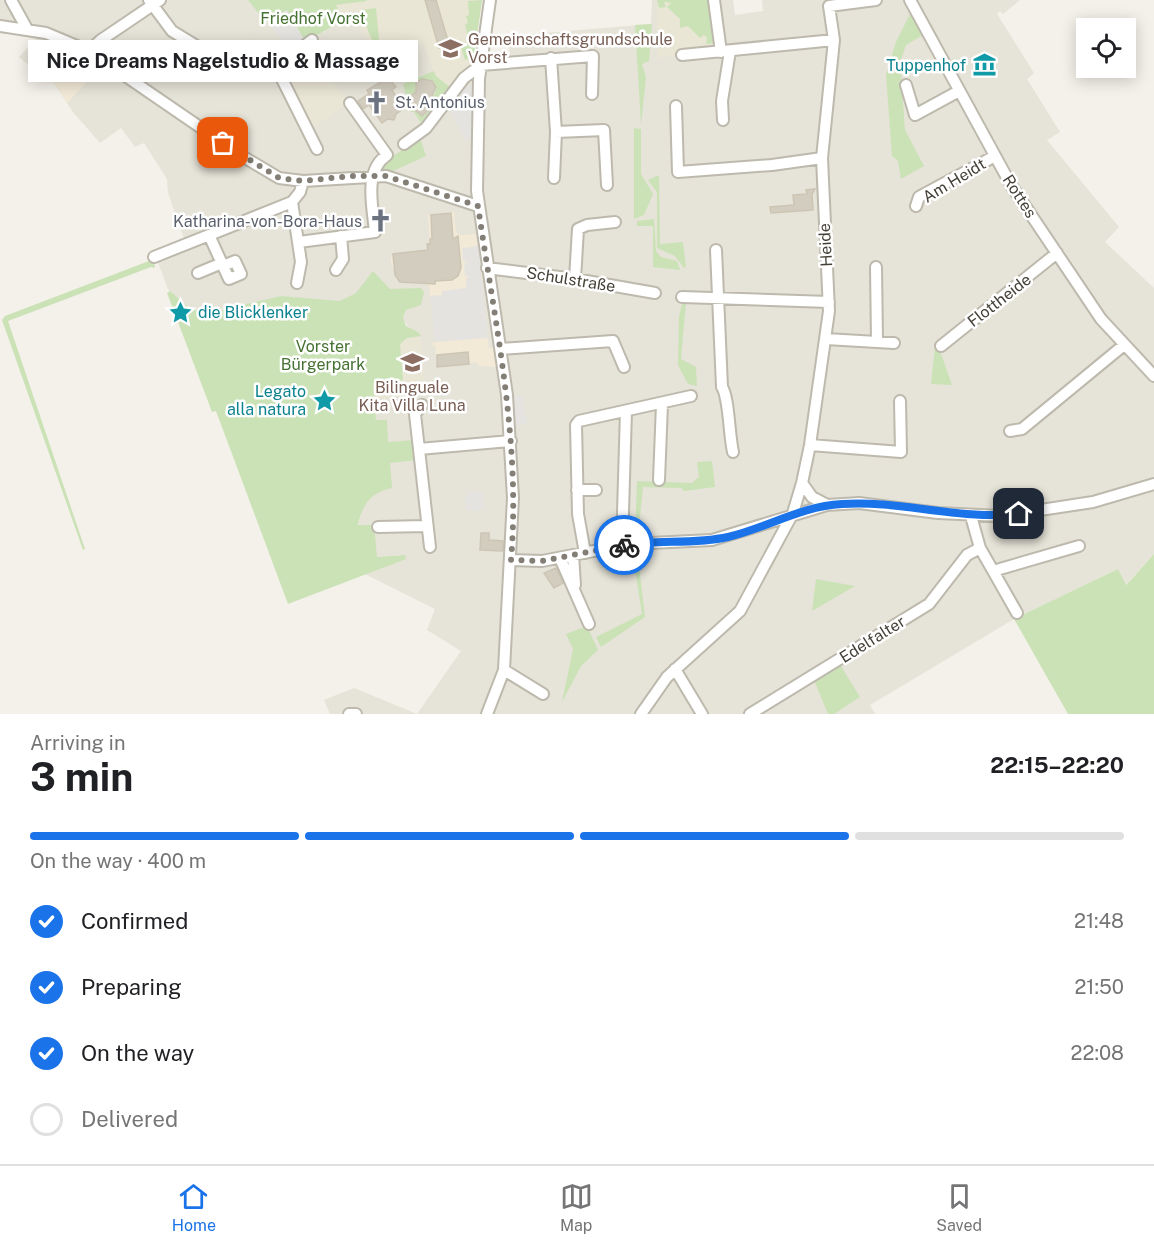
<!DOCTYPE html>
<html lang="en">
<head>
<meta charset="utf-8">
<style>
	body { margin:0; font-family:"Public Sans",sans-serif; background:#f6f6f6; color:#202124; height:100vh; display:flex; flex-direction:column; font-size:22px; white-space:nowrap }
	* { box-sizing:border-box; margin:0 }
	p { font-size:20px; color:#757577 }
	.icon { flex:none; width:33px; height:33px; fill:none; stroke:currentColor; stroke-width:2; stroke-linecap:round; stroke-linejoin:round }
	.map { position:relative; height:714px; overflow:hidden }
	.side { display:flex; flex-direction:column; background:#fff; flex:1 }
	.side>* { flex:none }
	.tools { position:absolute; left:1076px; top:18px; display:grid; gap:12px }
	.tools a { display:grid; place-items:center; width:60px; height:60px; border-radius:0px; background:#fff; box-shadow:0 3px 15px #0003; font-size:30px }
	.pin { position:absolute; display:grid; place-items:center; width:51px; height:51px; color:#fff; margin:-26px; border-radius:12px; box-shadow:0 3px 9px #0006 }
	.courier { position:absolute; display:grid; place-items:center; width:60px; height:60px; margin:-30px; border:4px solid #1a73e8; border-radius:50%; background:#fff; color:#222; box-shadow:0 2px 8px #0007 }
	.bubble { position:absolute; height:42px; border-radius:0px; background:#fff; box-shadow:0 3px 15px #0003; font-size:20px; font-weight:700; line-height:42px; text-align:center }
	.summary em { font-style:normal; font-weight:700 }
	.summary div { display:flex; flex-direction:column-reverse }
	.summary { display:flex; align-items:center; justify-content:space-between; height:102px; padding:0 30px }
	h1 { font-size:39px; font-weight:700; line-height:45px }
	.bar { display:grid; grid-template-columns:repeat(4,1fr); gap:9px 6px; align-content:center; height:72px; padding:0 30px }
	.bar i { height:8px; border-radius:4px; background:#e0e0e0 }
	.bar .on { background:#1a73e8 }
	.bar p { grid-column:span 4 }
	ol { padding:0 30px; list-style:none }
	li { display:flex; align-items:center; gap:18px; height:66px }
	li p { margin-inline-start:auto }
	li .icon { padding:6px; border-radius:50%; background:#1a73e8; color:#fff; stroke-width:4 }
	li:last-child { color:#757577 }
	li i { width:33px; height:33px; border:3px solid #e0e0e0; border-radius:50% }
	.tabs { display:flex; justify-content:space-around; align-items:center; height:84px; border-top:2px solid #e0e0e0; background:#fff; font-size:16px; color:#757577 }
	.tabs a { display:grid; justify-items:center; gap:3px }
	.tabs .on { color:#1a73e8 }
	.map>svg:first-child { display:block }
	.residential { fill:#e6e3d8 }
	.commercial { fill:#f2e9d7 }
	.education { fill:#eae6d5 }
	.green { fill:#cbe2b7 }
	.parking { fill:#e5e3e0 }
	.building { fill:#d3cdc0; stroke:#cdc5b4; stroke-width:1.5 }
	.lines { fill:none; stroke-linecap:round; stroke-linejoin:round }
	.minor-casing { stroke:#bdb9ad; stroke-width:14 }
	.minor { stroke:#fff; stroke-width:10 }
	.done { stroke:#837f76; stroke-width:6; stroke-dasharray:0 10.8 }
	.route { stroke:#1a73e8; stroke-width:8 }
	.labels { text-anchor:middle; stroke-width:5; stroke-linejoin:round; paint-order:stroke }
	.park-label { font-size:16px; fill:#457132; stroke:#fff }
	.education-label { font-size:16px; fill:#785e54; stroke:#fff; text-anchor:start }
	.culture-label { font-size:16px; fill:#0d838f; stroke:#fff; text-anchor:end }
	.worship-label { font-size:16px; fill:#5b616d; stroke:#fff; text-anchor:start }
	.street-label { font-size:16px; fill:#464138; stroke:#fff }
</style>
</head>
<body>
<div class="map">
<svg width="1154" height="714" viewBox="0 0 1154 714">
	<rect width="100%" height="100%" fill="#f3f1e9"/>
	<!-- residential -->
	<path class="residential" d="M0 0H248L263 18 287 10 306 42 351 16 423 41 436 76 451 90 473 64 510 59 509 36 651 24 652 0H733L735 15 763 11 762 0H1020L1003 14 1000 11 997 14 1034 73 1027 79 1060 132 1047 140 1119 227 1105 242 1154 288V554L1125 585 1118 569 1014 619 870 705 875 714H330L324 700 354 688 417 714 461 651 427 630 435 609 365 574 404 555 377 557 358 526 363 505 380 490 390 463 388 442 376 421 373 382 409 328 402 317 348 302 236 305 207 313 182 304 168 289 157 260 187 247 168 193 167 179 144 143 135 147 121 128 100 143 73 112 50 77 46 80 19 57 38 37 0 33Z"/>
	<!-- commercial -->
	<path class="commercial" d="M72 50 102 66 67 103 50 76Z
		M454 212 456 232 460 235 476 234 489 348H495L497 367 480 366 476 362 437 367 435 346 429 344 435 342 429 285 400 282 391 263V258L427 250V244H430L428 215Z"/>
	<!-- education -->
	<path class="education" d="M333 0H482L473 64 451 91 450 87 436 76 423 42 379 55 351 17 344 20Z
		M657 0H710L717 43 703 49 680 50 679 55 658 58Z
		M307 46 348 103 311 129 281 70Z
		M421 336 425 395 374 399 373 382 403 380 400 344 406 338Z"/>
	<!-- green -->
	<path class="green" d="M248 0H367V1L336 5 344 20 305 42 287 11 269 21 266 17 263 19Z
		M482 0 474 57 465 60 461 47 469 43 465 24 468 23 466 16 469 15 468 1Z
		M657 0H710L717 43 706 44 707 38 704 35 700 38 688 26 680 28V19L667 7 671 3 664 2 666 7 659 8Z
		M376 8 379 40H372L361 13 362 10Z
		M910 14 923 35 906 45 901 60V75L905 130 924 166 901 179 898 161 892 156 886 75 896 42Z
		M652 24 649 61 642 64 646 77 641 125 635 25Z
		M434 71 436 76 450 87 451 91 425 123H421L414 112H411L406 100 412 109 415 108 423 116 428 112 427 109 437 104 431 97 435 94 436 87 432 81 422 79 416 84 415 89 418 95 407 99 403 84Z
		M634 128 641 129V174L653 194 644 215 634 219Z
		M420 138 426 156 391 172 381 170 383 163Z
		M659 175 660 244 683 242 686 267 684 268 675 256 657 248V192L648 180Z
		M654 219 656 251 661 257 677 261 680 270 653 267V226H637V221Z
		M149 261 154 262 155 268 151 267 8 321 85 549 83 550 2 320 5 316Z
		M373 271 390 289 421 288 424 292 421 305 406 310 403 317 406 326 418 332 421 336 407 338 400 344 403 380 373 383 376 420H387L388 442 415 440 417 460 390 463 392 488C371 492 362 505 358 525H374L377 557 405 555 406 559 288 604 216 411 212 412 167 293 170 291 188 307 207 313 281 296 340 301 356 293Z
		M683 301 686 302 681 359 696 367 697 386 688 384 678 365 679 316Z
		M935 347 939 348 952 385 931 384Z
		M712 461 715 487 684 491 681 488 643 487 638 538H635L637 481 692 483 699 477 697 462Z
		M632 549H637L645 617 601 647 596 637 642 614Z
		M1154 554V714H1068L1014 619 1118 569 1126 585Z
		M816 579 855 586 812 611Z
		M587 626 598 650 581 666 562 702 573 649 566 634Z
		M839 663 860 697 834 714H828L814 680Z"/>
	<!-- parking -->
	<path class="parking" d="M287 10 304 39 286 49 269 21Z
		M72 50 102 66 87 82 63 59Z
		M463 85H471L474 105 473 139 465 141 448 104Z
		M478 246 488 338 435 342 430 296 442 295V291L466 288V279L469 276H465L464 263 468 262 463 261 462 248Z
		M511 396H522L527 424 515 426Z
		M466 491 484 492 483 510H466Z"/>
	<!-- building -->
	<path class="building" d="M425 0H436L449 44 439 48Z
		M388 78 396 87 392 90 403 109 396 114 394 120 388 119 382 123 369 105 363 109 358 101 369 94 367 90Z
		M422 79 432 81 436 87 432 96 437 102 422 116 409 105 403 109 407 99 416 92V83Z
		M815 189 812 194 813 210 771 213 770 207 794 205 793 195 807 194 806 190Z
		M451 213 453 239 458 236 461 268 458 276 452 280 435 281V284L400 282 395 275 393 254 428 250 427 244H430V239H432L431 215Z
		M468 352 469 364 437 367V355Z
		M481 533H489V540L503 541V551L480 550Z
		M556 568 563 583 554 588 544 573Z"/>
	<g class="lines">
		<defs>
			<path id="minor" d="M11 0 27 29
				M149 0 172 31 221 61H228L253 47 276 67 312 40
				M714 0 721 52
				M910 0 1011 185 1101 319 1154 376
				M0 26 46 33 89 51 242 156 279 178 303 181 386 176 478 206
				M89 51 101 40 160 0
				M682 55 834 40
				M551 58 556 132 554 178
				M276 67 317 149
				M906 85 915 115 959 91
				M676 106 678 172 772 165 822 158
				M723 120 722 101 730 51
				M556 132 604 130 607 185
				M404 144 426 128 464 78 481 65 593 56 592 94
				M292 202 301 262 297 283
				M916 206 919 197 995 156
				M209 235 229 279 241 274 235 261 223 266
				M299 242 375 232C373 208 363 171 387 155L350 103
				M716 250 722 387C729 397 729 435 733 452
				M154 257 292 202 300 192 303 181
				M876 267 877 341
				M487 268 575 279 655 293
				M336 270 343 259 341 236
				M198 273 222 263
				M575 279 578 229 587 225 615 222
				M682 297 829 302
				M826 339 894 343
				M941 346 1057 253
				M501 349 613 341 624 367
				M422 405 415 414 430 547
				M1010 431 1022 429 1124 345
				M810 445 901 452 900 401
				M419 449 511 441
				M659 480 662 404
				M802 483 812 497 827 505
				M577 490H596
				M971 516 980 548 1017 613
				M378 527 426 526
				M622 546 626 411
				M585 553 578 514 576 425 579 421 691 396
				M573 555 575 585
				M560 558 589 624
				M511 560 542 561 630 544 712 540 827 505 859 503 938 513 1001 516 1093 502 1154 484
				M993 571 1079 546
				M675 669 702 714
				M504 670 543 694
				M349 714H356
				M487 714 504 670 513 498 507 395 477 191 479 79 490 0
				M641 714 667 677 740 611 793 513 802 483 810 445 829 311 822 158 834 40 829 6 876 0
				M750 714 929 604 967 555 980 548"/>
		</defs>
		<!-- minor casing -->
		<use href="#minor" class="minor-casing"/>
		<!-- minor -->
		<use href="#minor" class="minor"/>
	</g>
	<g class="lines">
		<!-- done -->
		<path class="done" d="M223 143 279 178 303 181 351 176H386L478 206C495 324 521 441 511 560L542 561 624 545"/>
		<!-- route -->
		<path class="route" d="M624 545C658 539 693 545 728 537 767 528 801 506 842 504 900 500 957 520 1019 514"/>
	</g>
	<!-- icons -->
	<defs>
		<symbol id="school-bare" viewBox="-9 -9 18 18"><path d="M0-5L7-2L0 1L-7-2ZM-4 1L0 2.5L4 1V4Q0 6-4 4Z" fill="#8d6e63" stroke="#fff" stroke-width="2.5" paint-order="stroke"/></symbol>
		<symbol id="museum-bare" viewBox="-9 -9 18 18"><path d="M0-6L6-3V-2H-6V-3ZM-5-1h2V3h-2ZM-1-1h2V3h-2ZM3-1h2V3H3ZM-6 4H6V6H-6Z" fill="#0f9aa8" stroke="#fff" stroke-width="2.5" paint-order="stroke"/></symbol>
		<symbol id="church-bare" viewBox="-9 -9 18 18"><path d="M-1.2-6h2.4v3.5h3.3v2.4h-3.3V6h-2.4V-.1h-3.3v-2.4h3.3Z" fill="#6b7280" stroke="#fff" stroke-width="2.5" paint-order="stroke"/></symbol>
		<symbol id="sight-bare" viewBox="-9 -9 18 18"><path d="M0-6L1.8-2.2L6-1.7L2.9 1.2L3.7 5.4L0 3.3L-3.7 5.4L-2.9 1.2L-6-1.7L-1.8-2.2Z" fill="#0f9aa8" stroke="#fff" stroke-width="2.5" paint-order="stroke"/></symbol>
	</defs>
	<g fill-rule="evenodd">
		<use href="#school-bare" x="434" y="32" width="33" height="33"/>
		<use href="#museum-bare" x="968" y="48" width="33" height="33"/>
		<use href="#church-bare" x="360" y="86" width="33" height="33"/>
		<use href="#church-bare" x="364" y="204" width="33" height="33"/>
		<use href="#sight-bare" x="164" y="296" width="33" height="33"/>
		<use href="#school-bare" x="396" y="346" width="33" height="33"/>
		<use href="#sight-bare" x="308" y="384" width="33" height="33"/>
	</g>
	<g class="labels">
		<!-- park labels -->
		<g class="park-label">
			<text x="313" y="24">Friedhof Vorst</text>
			<text x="323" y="352">Vorster<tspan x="323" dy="18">Bürgerpark</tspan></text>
		</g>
		<!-- education labels -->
		<g class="education-label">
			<text x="468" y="45">Gemeinschaftsgrundschule<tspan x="468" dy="18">Vorst</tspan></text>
			<text x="412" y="393" text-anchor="middle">Bilinguale<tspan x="412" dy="18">Kita Villa Luna</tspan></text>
		</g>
		<!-- culture labels -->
		<g class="culture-label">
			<text x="966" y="71">Tuppenhof</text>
			<text x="198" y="318" text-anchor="start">die Blicklenker</text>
			<text x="306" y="397">Legato<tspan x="306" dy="18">alla natura</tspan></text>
		</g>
		<!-- worship labels -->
		<g class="worship-label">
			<text x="395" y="108">St. Antonius</text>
			<text x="362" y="227" text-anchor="end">Katharina-von-Bora-Haus</text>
		</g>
		<!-- street labels -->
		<g class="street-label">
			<text transform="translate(954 180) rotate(-31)" y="6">Am Heidt</text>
			<text transform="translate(1020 196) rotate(57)" y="6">Rottes</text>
			<text transform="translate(825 245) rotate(-93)" y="6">Heide</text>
			<text transform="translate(571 279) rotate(9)" y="6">Schulstraße</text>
			<text transform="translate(999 300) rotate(-38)" y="6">Flottheide</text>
			<text transform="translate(872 639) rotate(-32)" y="6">Edelfalter</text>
		</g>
	</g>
</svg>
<div class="tools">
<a><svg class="icon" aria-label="locate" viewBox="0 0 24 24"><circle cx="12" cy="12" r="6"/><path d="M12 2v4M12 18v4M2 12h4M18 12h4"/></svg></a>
</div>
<div class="pin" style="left:223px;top:143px;background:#ea580c"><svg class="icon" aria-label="bag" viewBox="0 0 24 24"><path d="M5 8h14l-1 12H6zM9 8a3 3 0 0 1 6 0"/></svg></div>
<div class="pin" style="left:1019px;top:514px;background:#1f2937"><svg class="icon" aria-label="home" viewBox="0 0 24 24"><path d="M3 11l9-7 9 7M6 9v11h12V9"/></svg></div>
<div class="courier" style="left:624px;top:545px"><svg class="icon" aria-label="bike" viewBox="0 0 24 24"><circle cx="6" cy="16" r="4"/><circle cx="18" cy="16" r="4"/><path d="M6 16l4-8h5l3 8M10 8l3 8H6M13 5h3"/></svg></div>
<div class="bubble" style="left:28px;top:40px;width:390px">Nice Dreams Nagelstudio &amp; Massage</div>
</div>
<section class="side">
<div class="summary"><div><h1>3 min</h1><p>Arriving in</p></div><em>22:15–22:20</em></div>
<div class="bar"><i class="on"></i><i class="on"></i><i class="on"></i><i></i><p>On the way · 400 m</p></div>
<ol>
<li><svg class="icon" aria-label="check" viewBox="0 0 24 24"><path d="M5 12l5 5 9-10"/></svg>Confirmed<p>21:48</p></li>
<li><svg class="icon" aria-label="check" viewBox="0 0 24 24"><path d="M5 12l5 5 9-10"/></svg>Preparing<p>21:50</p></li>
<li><svg class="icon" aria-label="check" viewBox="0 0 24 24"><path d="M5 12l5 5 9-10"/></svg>On the way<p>22:08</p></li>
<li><i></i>Delivered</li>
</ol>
</section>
<nav class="tabs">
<a class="on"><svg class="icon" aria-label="home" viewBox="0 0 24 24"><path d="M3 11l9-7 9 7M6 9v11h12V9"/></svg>Home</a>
<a><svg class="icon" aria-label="map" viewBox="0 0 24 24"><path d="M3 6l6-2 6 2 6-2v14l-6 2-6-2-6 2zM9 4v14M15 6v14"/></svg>Map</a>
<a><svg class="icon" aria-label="saved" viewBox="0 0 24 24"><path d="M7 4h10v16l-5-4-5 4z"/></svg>Saved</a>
</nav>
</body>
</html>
